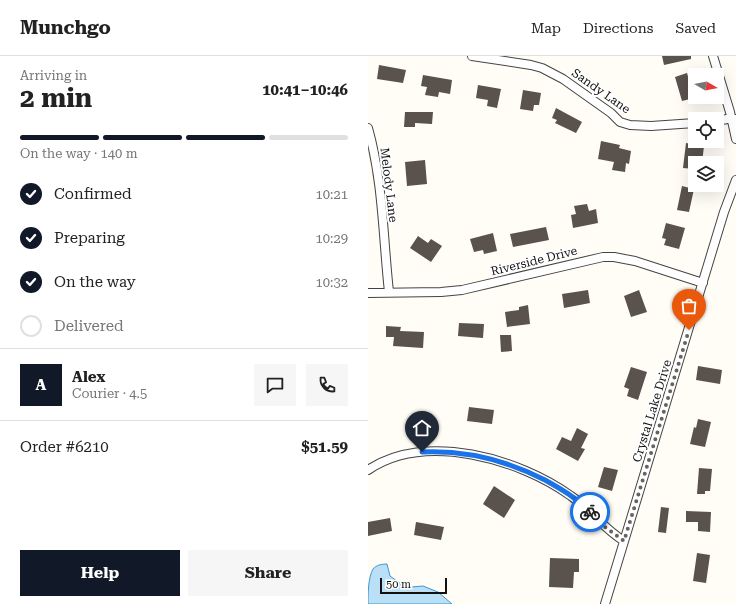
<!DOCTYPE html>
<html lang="en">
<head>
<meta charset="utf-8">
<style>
	body { margin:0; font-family:"Roboto Serif",serif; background:#f6f6f6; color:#222; height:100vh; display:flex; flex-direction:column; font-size:15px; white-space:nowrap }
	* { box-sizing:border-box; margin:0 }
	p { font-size:13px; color:#767676 }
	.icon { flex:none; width:22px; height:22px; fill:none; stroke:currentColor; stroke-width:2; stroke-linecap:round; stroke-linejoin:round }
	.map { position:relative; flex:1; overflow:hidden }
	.sheet { display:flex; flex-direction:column; background:#fff; width:368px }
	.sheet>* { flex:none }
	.needle { width:26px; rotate:99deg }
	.buttons { position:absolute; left:320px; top:12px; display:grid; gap:8px }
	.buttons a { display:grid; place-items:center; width:36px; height:36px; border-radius:0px; background:#fff; box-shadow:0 4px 16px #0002; font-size:20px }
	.scale { position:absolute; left:12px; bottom:10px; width:67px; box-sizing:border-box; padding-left:4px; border:2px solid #111; border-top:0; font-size:11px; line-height:14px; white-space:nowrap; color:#111; -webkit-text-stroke:3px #fff; paint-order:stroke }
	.pin { position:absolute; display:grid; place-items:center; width:34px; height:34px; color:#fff; margin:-41px -17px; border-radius:50% 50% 50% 0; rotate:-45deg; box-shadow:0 0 4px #0007 }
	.pin .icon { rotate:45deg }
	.courier { position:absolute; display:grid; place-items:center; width:40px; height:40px; margin:-20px; border:3px solid #1a73e8; border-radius:50%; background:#fff; color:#222; box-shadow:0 1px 5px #0007 }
	.head em { font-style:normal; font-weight:700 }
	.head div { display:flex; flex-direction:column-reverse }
	.head { display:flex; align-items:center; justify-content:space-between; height:68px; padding:0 20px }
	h1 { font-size:26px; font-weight:700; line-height:30px }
	.bar { display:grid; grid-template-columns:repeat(4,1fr); gap:6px 4px; align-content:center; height:48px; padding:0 20px }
	.bar i { height:5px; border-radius:3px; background:#e0e0e0 }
	.bar .selected { background:#111827 }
	.bar p { grid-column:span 4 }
	.line { display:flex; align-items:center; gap:10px; padding:0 20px; border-top:1px solid #e0e0e0 }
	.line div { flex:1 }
	.round { display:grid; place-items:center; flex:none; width:42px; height:42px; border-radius:0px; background:#f6f6f6 }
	ol { padding:0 20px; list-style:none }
	li { display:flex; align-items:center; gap:12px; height:44px }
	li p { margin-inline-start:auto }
	li .icon { padding:4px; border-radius:50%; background:#111827; color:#fff; stroke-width:4 }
	li:last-child { color:#767676 }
	li i { width:22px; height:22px; border:2px solid #e0e0e0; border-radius:50% }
	.cta { display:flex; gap:8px; margin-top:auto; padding:8px 20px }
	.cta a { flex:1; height:46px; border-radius:0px; background:#111827; color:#fff; font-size:16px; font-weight:700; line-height:46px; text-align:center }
	.cta a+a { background:#f6f6f6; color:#222 }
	header { display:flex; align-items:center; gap:24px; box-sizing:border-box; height:56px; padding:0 20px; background:#fff; border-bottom:1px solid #e0e0e0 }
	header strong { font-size:19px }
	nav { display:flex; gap:22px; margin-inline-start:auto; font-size:14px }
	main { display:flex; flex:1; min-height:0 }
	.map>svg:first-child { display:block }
	.water { fill:#b9e0f7; stroke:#3f96cf }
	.building { fill:#5a524d }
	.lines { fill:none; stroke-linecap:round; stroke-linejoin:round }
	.minor-casing { stroke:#444; stroke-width:10 }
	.minor { stroke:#fff; stroke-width:8 }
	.done { stroke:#646461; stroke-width:4; stroke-dasharray:0 7.2 }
	.route { stroke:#1a73e8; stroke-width:5 }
	.labels { text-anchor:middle; stroke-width:4; stroke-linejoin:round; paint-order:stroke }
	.street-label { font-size:12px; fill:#111; stroke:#fff }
</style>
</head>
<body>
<header>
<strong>Munchgo</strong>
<nav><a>Map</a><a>Directions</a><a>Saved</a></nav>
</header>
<main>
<section class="sheet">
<div class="head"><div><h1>2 min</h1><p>Arriving in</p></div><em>10:41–10:46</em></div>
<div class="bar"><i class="selected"></i><i class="selected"></i><i class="selected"></i><i></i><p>On the way · 140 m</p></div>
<ol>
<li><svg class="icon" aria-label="check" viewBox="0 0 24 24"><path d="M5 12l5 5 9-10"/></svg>Confirmed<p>10:21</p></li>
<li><svg class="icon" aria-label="check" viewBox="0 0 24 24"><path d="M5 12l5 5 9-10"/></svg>Preparing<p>10:29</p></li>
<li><svg class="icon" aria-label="check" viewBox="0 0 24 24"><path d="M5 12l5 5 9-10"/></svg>On the way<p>10:32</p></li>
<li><i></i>Delivered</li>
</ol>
<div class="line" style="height:72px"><b class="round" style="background:#111827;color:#fff">A</b><div><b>Alex</b><p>Courier · 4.5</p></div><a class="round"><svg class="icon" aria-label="chat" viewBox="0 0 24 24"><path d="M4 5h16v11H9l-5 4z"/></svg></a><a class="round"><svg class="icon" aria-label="phone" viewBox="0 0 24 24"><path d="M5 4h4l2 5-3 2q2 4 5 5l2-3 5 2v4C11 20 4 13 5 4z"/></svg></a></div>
<div class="line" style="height:52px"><div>Order #6210</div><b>$51.59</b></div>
<div class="cta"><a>Help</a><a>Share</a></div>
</section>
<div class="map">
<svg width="368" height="548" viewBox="0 0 368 548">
	<rect width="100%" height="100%" fill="#fffdf5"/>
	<!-- water -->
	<path class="water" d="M19 508 22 520 33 528 43 531 55 530 70 536 84 548H0C0 538 0 522 5 513 8 509 14 508 19 508Z"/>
	<!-- building -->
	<path class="building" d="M294 0H323V3L296 9Z
		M11 9 38 14 35 27 9 23Z
		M319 17 326 42 314 45 307 21Z
		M55 19 84 24 82 38 71 36 70 41 57 39 59 31 53 30Z
		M110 29 133 33 129 52 119 50 120 44 108 42Z
		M155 34 173 37 171 49H166L165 55 152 53Z
		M188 52 214 66 208 77 187 67 189 64 184 62Z
		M37 56H65L64 68 47 67V71H36Z
		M233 85 252 89 251 92 263 95 261 108 258 107 257 116 244 114 246 106 230 103Z
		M318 87 336 90 334 107H327V113L315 112Z
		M57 104 59 128 39 130 37 106Z
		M314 130 326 133 321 156 309 154Z
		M219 148 221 155 228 153 230 167 205 172 203 159 208 158 206 150Z
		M298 167 317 172 311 193 296 189 298 183 294 182Z
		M178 171 181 184 145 191 142 178Z
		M125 177 129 195 116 198 115 194 106 196 102 183Z
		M50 180 60 187 63 183 74 190 63 206 42 192Z
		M220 234 222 247 196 252 194 238Z
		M271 234 279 256 263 261 256 240Z
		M160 249 162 268 139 271 137 256 151 254V251Z
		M91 267 116 268 115 282 90 280Z
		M18 270 33 271 32 275 56 276 55 292 25 290 26 281H18Z
		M132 279H143L144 295 133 296Z
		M330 310 354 314 352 328 328 324Z
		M263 311 279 316 270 344 259 340 261 333 256 331Z
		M101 351 126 354 124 368 99 365Z
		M330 363 343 366 337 391 322 388 326 371 328 372Z
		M209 372 220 378 213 392 217 393 210 405 188 393 194 381 203 385Z
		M236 411 250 414 244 435 230 431Z
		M331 412 344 413 342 435H337V438H329Z
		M126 430 147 444 136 462 115 448Z
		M293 451 301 452 298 477 290 476Z
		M318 455 343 456 342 476 330 475V466H318Z
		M22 462 24 475 0 480V466Z
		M48 466 76 471 73 484 46 479Z
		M329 497 342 499 338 527 325 525Z
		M182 502 211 503V516H206L205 532 181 531Z"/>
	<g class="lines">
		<defs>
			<path id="minor" d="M104 0 163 9 174 12 195 23 243 57 252 66 262 69 283 70 327 67
				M345 0 362 56 368 83
				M349 65 359 63H368
				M0 72C15 125 15 181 21 236
				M0 237 73 236 94 234 235 201H246L267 205 335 227
				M0 414C57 375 152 403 203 440 222 453 236 473 256 485
				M237 548 356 156 368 124"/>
		</defs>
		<!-- minor casing -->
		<use href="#minor" class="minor-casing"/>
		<!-- minor -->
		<use href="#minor" class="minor"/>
	</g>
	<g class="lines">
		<!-- done -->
		<path class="done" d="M222 456 237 471 256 485 321 274"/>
		<!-- route -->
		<path class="route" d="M54 396C98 394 138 404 177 424 193 433 209 442 222 456"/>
	</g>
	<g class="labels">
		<!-- street labels -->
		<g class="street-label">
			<text transform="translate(233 35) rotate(35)" y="4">Sandy Lane</text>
			<text transform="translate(21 129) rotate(83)" y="4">Melody Lane</text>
			<text transform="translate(166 205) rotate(-14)" y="4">Riverside Drive</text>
			<text transform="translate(284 355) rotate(-73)" y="4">Crystal Lake Drive</text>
		</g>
	</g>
</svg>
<div class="buttons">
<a><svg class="needle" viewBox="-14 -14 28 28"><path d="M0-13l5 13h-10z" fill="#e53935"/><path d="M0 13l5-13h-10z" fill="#767676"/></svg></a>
<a><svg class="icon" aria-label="locate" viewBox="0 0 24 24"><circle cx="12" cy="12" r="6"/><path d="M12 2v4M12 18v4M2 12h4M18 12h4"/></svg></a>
<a><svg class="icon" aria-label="layers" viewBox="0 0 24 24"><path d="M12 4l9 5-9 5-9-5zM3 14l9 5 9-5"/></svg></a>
</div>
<div class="scale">50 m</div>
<div class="pin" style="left:321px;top:274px;background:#ea580c"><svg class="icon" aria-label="bag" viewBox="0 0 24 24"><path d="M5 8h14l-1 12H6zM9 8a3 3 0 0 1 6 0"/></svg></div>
<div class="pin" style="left:54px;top:396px;background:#1f2937"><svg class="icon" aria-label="home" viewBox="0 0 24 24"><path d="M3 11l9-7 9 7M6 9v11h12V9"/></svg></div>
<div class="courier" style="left:222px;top:456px"><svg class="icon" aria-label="bike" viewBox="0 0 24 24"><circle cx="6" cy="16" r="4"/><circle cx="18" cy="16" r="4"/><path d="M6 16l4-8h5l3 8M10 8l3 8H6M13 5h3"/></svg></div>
</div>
</main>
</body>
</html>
